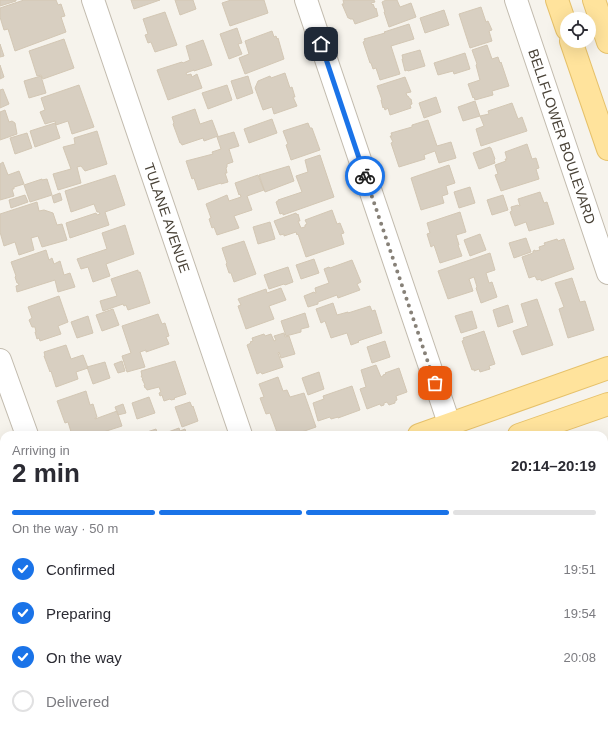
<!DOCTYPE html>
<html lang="en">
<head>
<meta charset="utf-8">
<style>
	body { margin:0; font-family:Arial,sans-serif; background:#f2f2f3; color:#2b2b33; height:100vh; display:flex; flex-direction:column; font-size:15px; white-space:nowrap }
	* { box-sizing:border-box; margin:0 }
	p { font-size:13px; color:#7c7c81 }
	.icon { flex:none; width:22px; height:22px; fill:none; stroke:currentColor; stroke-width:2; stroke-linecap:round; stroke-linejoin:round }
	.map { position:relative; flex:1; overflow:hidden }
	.panel { position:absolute; left:0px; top:431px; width:608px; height:300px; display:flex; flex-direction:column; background:#fff; border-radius:12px 12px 0 0; box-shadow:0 4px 16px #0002 }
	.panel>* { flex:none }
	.fabs { position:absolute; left:560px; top:12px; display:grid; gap:8px }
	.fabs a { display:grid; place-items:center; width:36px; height:36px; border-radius:50%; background:#fff; box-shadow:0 4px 16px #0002; font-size:20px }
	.pin { position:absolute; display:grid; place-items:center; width:34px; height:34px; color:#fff; margin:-17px; border-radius:8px; box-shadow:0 2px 6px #0006 }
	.courier { position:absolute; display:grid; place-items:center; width:40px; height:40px; margin:-20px; border:3px solid #1a73e8; border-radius:50%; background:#fff; color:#222; box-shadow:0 1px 5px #0007 }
	.head em { font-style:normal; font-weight:700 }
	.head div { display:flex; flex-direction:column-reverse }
	.head { display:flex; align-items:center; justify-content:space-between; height:68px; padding:0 12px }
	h1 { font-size:26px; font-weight:700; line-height:30px }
	.bar { display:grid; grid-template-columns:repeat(4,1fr); gap:6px 4px; align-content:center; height:48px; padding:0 12px }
	.bar i { height:5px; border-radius:3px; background:#e1e1e2 }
	.bar .active { background:#1a73e8 }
	.bar p { grid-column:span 4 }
	ol { padding:0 12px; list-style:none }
	li { display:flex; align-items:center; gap:12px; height:44px }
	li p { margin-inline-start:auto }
	li .icon { padding:4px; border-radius:50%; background:#1a73e8; color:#fff; stroke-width:4 }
	li:last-child { color:#7c7c81 }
	li i { width:22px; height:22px; border:2px solid #e1e1e2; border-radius:50% }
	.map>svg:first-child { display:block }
	.green { fill:#d2eab5 }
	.building { fill:#d8cfc1; stroke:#d3c7b4 }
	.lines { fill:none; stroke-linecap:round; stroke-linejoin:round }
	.minor-casing { stroke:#c2bbae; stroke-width:24 }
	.major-casing { stroke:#e6c16a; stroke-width:24 }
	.minor { stroke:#fff; stroke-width:22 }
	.major { stroke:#ffe39c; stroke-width:22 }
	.done { stroke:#878178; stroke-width:4; stroke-dasharray:0 7.2 }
	.route { stroke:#1a73e8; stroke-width:5 }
	.labels { text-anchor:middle; stroke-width:3; stroke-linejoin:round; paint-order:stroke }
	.street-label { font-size:14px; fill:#4b4439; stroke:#fff }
</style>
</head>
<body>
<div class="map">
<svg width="608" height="731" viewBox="0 0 608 731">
	<rect width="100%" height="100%" fill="#f6f3ec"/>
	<!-- green -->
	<path class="green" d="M0 466 4 478V551L0 552Z"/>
	<!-- building -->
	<path class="building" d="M0 0H16V1L0 6Z
		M24 0H56L58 5 61 4 65 16 61 17 66 32 15 51 8 29 4 30 0 17V8Z
		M131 0H160L134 9Z
		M175 0H193L196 9 180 15Z
		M231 0H264L268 13 230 26 222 3Z
		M343 0H374L375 2 371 3 372 5 373 4 375 9 376 8 378 16 355 24 353 19H350L349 18H348L342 4H344Z
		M386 0H397L400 7 411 3 416 17 389 27 384 12H385L382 2Z
		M481 7 486 22 488 21 492 30 489 31 492 41 470 48 459 14Z
		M444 10 449 25 425 33 420 18Z
		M165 12 177 45 155 52 151 42 148 43 145 35 148 34 143 19Z
		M409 24 414 39 391 46 400 74 380 80 376 68 373 69 371 63H370L363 42 365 41 364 39 385 33 384 32Z
		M237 28 242 43 238 44 242 54 229 59 220 34Z
		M272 31 274 37 276 36 277 39 278 38 284 59 245 74 239 58 249 54 245 41Z
		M64 39 74 68 43 79 41 75 37 76 29 51Z
		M203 40 212 65 194 71V70L186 73 187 75 191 74 192 77 197 74 202 88 168 100 157 70 182 62 183 63 190 60 186 46Z
		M0 44 4 56 0 57Z
		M487 45 492 59 498 57 500 63 501 62 509 86 492 91 493 95 475 100 474 97 473 98 468 84 480 80 476 65 477 64 472 50Z
		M420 50 425 66 408 71 407 70 405 71 402 59H403L402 55Z
		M465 53 470 69 454 74 453 71 438 75 434 63Z
		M0 65 4 77 0 79Z
		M285 73 290 88 292 87 295 97H293L297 106 274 114 272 107 263 110 255 88 258 81 270 76 271 78Z
		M41 76 46 93 29 98 24 81Z
		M248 76 253 93 237 99 231 81Z
		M405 77 411 92 406 93 407 96H408L410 99H411L412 104 410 105 411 108 390 115 388 108 385 110 384 107 383 108 381 100H382L377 86Z
		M79 85 94 127 72 134 68 121 56 125 55 121 45 124 40 112 45 110 41 98Z
		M227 85 232 100 208 109 202 93Z
		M3 89 9 104 0 108V90Z
		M436 97 441 112 424 118 419 103Z
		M475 101 480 116 463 121 458 107Z
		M512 103 518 119 522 117 527 131 481 146 476 129 484 126 480 116 489 114 488 111Z
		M195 109 200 124 212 120 218 136 204 141 203 138 182 145 181 143H180L173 124 174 123 172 117Z
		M5 110 9 122 12 121 15 123 17 134 0 140V112Z
		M272 119 277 133 249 143 244 129Z
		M428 120 437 146 451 142 456 158 439 163 435 151 424 155 425 159 399 167 391 143 393 142 390 136H392L391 133 412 127V125Z
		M55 123 60 138 35 147 30 131Z
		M308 123 310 128H312L320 150 291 160 286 145 288 144 283 131Z
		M97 131 107 164 85 171 81 166 77 167 81 183 58 190 53 174 71 169 63 147 75 144 74 138Z
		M234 132 239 146 229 149 233 162 227 164V167L226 168 227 173H225L228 182 221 184V183L198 190 194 178 192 179 186 161 213 154 212 152 221 149 217 137Z
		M27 133 32 148 15 154 10 138Z
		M527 144 532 159 536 158 539 168 536 169 539 179 501 191 495 175 498 174 495 165 506 161 505 159H507L505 152Z
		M490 147V148H491L495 159 494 160 495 163 479 169 473 153Z
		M320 155 334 197 283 215V213L280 214 276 202 278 201V200L302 192 296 176 308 172 305 160Z
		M3 162 8 175 19 171 24 184 14 187V189H12L14 196 0 200V164Z
		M449 165 455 183 446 186 448 194 442 196 444 203 421 210 411 178Z
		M289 166 294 181 265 192 259 175Z
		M115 175 125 205 105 212 109 225 70 238 66 223 96 213 97 215 100 214 99 212H97L94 204 71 212 65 191Z
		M258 175 264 190 247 196 252 210 234 216 239 228 217 235 214 227 212 228 209 219 211 218 206 204 227 195 229 201 241 197 240 194 239 195 235 183Z
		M42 179V180L47 179 52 195 30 202 24 185Z
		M470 187 475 203 459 208 454 192Z
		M540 192 544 203 547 202 554 224 529 231 526 222 515 226 510 212 512 211 511 207 518 205 519 206H520L518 199Z
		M60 193 62 200 54 203 52 196Z
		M25 195 28 202 11 208 9 200Z
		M503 195 508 210 492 215 487 200Z
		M37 202 39 211 44 210 53 213 57 225 62 224 67 240 42 247 38 236 31 238 34 250 19 255 15 242 4 246 0 232V214Z
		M332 210 337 224 340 223 344 233 341 234 344 244 306 257 298 234 297 235 296 232 284 236V234L280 235 274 221 296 213 297 215 298 214 300 221H298L301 228 305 227V225L307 224 305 220Z
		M460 212 466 232 456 235 459 245H458L462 256 440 263 434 245 431 247 427 234 430 233 427 223Z
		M270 222 275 239 258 244 253 227Z
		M125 225 134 254 106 264 110 276 93 282 88 267 81 269 77 259 107 249 102 233Z
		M480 234 486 250 470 256 464 240Z
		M526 238 531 252 514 258 509 243Z
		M557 239 558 241 564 239 574 269 541 281V279L537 280 535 276 529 278 522 257 533 253V251L535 250V251L540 250 539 247 545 245 544 243Z
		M244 241 256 274 234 282 231 273H229L226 264 227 263 222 248Z
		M46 250 49 260 52 258 54 264 60 261 64 275 70 273 75 287 58 292 55 280 17 292 16 286 19 285 18 283H17L15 277 16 276 11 262Z
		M490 253 495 270 486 273 489 283 492 282 497 297 481 303 476 288 477 287 474 277 469 279 473 291 448 299 438 271Z
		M314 259 319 273 301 279 296 265Z
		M352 260 361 282 357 284 360 290 338 298 337 295 318 302V304L308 307 304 296 314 292 315 293H316L315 288 329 283 324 269 329 267 330 268Z
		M288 267 293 282 285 285 284 284 269 289 264 275Z
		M138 270V272H140L150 303 128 310 126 305 124 306 123 304 103 311 100 301 117 296 111 279Z
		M572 278 580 302 585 301 594 330 568 338 559 309 564 307 555 283Z
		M281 288 286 300 269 306 274 319 246 329 238 306 241 305 238 299 266 289 267 293Z
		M59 296 68 322 58 326 61 334 40 341 39 338 37 339 35 332H36L35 327H32L29 320 32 318 28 307Z
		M537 299 553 345 522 355 513 331 528 326 521 304Z
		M333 303 337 315 348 312V313L370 306 372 311 375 310 382 333 358 341 359 342 351 345 347 333 331 338 325 321 321 323 316 309Z
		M508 305 513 322 498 327 493 310Z
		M113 309 119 325 102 331 96 315Z
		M472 311 477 328 461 333 455 316Z
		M305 313 309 327 301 329V332L286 336 281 321Z
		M158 314 162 324 165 323 169 336 166 337 169 344 146 352V350L140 352 145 367 127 372 122 356 131 353 122 326Z
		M88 316 93 333 77 338 71 322Z
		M484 331 495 364 489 366 490 369 480 372 479 369 474 371V369L472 370 462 341 464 340 463 338Z
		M284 333 285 337 289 336 295 354 281 358 279 352 278 353 283 367 262 374 261 372 257 374 247 345 251 343 250 342 253 341 252 338 264 334 265 336 271 334 274 341 276 340 274 336Z
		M385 341 390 357 372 363 367 347Z
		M66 345 71 359 83 355 88 368 76 372 78 379 56 387 51 371 50 372 44 356H45L44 352Z
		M122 361 125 371 118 373 114 364Z
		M175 361 186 394 174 398 175 399 171 400 170 399 164 401 162 395 160 396 159 393 161 392 159 387 147 390 146 388H145L144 385H145L142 379H143L141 376H142L141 371Z
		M105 362 110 378 93 384 87 367Z
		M376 365 381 377 383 376V375L386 374 385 373 399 368 407 392 396 396 397 400 395 401V403L389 405 387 402 384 403V405L381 406 380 404 367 409 360 389 366 387 361 370Z
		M319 372 324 389 308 395 302 378Z
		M278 377 283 391 287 390 290 397 304 393 316 427 293 435H278L270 413 266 414 260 398 264 397 259 384Z
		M352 386 360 410 338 418V417L331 419 330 417 318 421 313 403 324 399 323 396Z
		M86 391 90 405 93 404 97 417 95 418V419L117 411 122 426 94 435H72L68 422 65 423 57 401Z
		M149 397 155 413 137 419 132 403Z
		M190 402 192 407 193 406 198 421 182 427 175 407Z
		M123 404 126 413 118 415 115 407Z
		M179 428 180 431 185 429 187 435H169L168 432Z
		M156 429 158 435H141V434Z
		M608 447V480L604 481V449Z
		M608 525V542L604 543V526Z
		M604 572 606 579H607L608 581V584L604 585Z
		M608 664V703L604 691 606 689 604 685V665Z
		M0 676 2 682 4 681V700L0 702Z
		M604 710 608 721V726L594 731 592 727H604Z
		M20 727H36L37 730 33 731H21Z
		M40 727H57L58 731H42Z
		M64 727H81L82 731H62L61 728Z
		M97 727H129L131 731H98Z
		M136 727H161L162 731H137Z
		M421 727H458L459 731H422Z
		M471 727H501L502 731H473Z
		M517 727H549L548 728 552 727H562L564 731H518Z"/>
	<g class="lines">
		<defs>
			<g id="minor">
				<path id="s1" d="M93 0 241 435"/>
				<path d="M306 0 453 435"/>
				<path id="s2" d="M516 0 608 273"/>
				<path d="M0 360 27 435"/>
				<path d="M604 625 608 623"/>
				<path d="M296 731 308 727"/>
			</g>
			<path id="major" d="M557 0 567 29
				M594 0 608 42
				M571 41 608 149
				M419 435 608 368
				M519 435 608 404
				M0 580 4 579
				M0 614 4 613"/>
		</defs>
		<!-- minor casing -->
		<use href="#minor" class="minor-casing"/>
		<!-- major casing -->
		<use href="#major" class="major-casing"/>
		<!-- minor -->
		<use href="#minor" class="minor"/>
		<!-- major -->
		<use href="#major" class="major"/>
	</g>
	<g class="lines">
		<!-- done -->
		<path class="done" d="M365 176 435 383"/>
		<!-- route -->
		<path class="route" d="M321 44 365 176"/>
	</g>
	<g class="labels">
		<!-- street labels -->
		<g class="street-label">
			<text dy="5" stroke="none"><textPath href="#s2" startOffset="144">BELLFLOWER BOULEVARD</textPath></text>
			<text dy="5" stroke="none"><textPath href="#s1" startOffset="230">TULANE AVENUE</textPath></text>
		</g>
	</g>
</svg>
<div class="fabs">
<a><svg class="icon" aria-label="locate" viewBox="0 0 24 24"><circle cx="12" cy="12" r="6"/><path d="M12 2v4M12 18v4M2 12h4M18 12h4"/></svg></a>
</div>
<div class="pin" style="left:435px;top:383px;background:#ea580c"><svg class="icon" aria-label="bag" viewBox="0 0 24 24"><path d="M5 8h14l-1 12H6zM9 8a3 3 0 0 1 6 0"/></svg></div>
<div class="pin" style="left:321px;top:44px;background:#1f2937"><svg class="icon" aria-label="home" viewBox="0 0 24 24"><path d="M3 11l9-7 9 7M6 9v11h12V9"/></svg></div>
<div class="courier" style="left:365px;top:176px"><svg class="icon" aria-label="bike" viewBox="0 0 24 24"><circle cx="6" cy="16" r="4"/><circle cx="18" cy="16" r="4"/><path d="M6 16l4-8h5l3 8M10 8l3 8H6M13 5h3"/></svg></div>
<section class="panel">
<div class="head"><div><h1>2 min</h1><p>Arriving in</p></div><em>20:14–20:19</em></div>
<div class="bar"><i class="active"></i><i class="active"></i><i class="active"></i><i></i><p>On the way · 50 m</p></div>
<ol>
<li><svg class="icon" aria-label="check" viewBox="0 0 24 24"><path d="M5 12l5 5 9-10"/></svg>Confirmed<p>19:51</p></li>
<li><svg class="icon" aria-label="check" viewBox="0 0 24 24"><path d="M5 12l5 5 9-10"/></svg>Preparing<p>19:54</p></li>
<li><svg class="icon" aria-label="check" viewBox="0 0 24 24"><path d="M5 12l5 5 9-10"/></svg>On the way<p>20:08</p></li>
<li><i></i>Delivered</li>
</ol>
</section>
</div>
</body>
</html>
